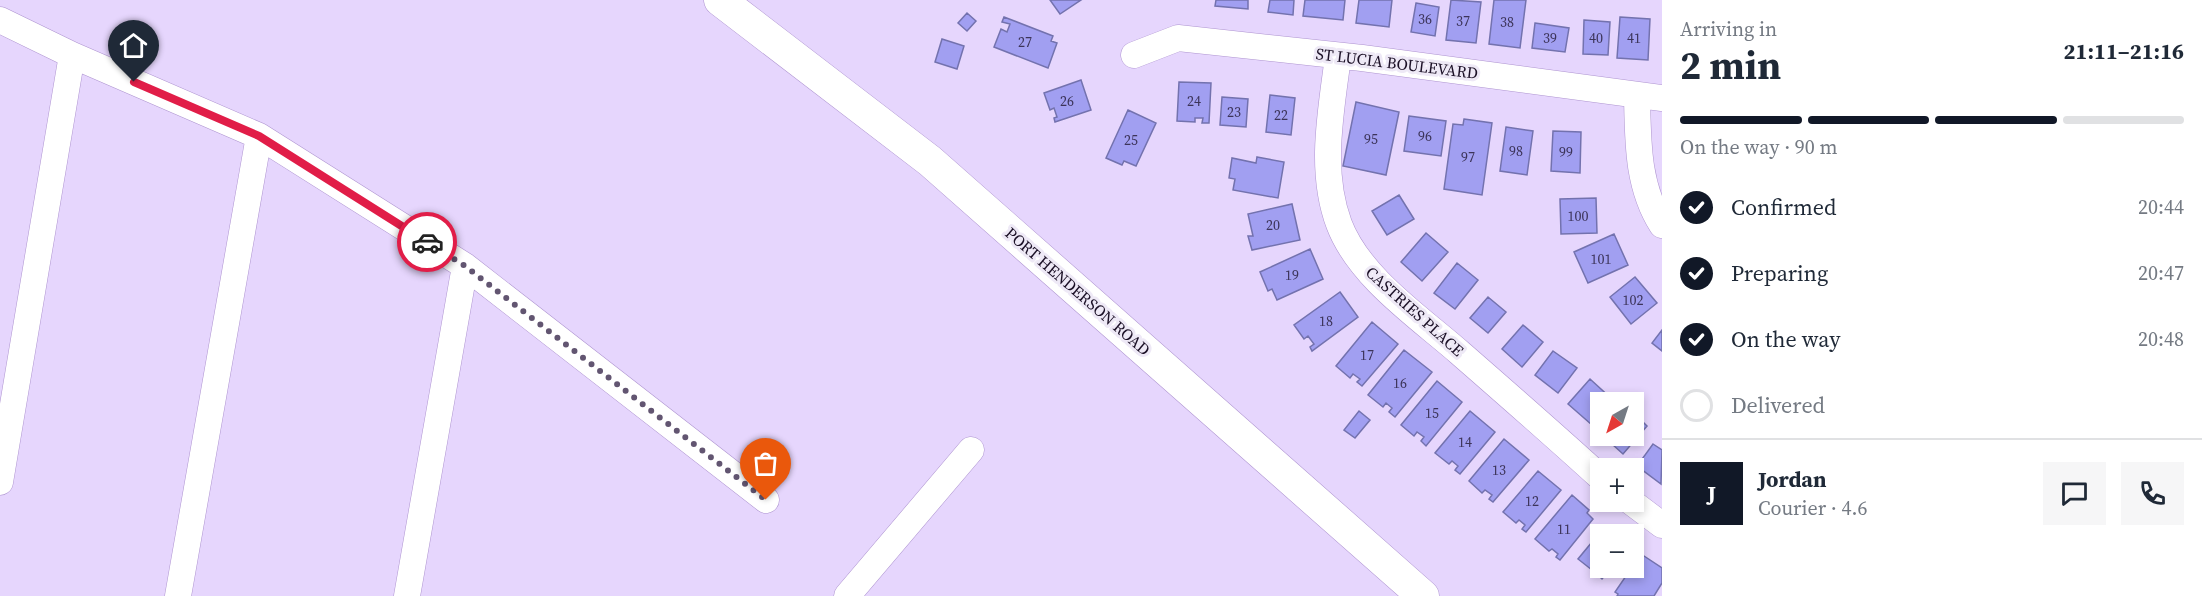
<!DOCTYPE html>
<html lang="en">
<head>
<meta charset="utf-8">
<style>
	body { margin:0; font-family:"Source Serif 4",serif; background:#f6f6f7; color:#1f2937; height:100vh; display:flex; flex-direction:column; font-size:22px; white-space:nowrap }
	* { box-sizing:border-box; margin:0 }
	p { font-size:20px; color:#747a83 }
	.icon { flex:none; width:33px; height:33px; fill:none; stroke:currentColor; stroke-width:2; stroke-linecap:round; stroke-linejoin:round }
	.map { position:relative; flex:1; overflow:hidden }
	.details { display:flex; flex-direction:column; background:#fff; width:540px }
	.details>* { flex:none }
	.needle { width:39px; rotate:219deg }
	.tools { position:absolute; left:1590px; top:392px; display:grid; gap:12px }
	.tools a { display:grid; place-items:center; width:54px; height:54px; border-radius:0px; background:#fff; box-shadow:0 3px 9px #0003; font-size:30px }
	.pin { position:absolute; display:grid; place-items:center; width:51px; height:51px; color:#fff; margin:-62px -26px; border-radius:50% 50% 50% 0; rotate:-45deg; box-shadow:0 0 6px #0007 }
	.pin .icon { rotate:45deg }
	.courier { position:absolute; display:grid; place-items:center; width:60px; height:60px; margin:-30px; border:4px solid #e11d48; border-radius:50%; background:#fff; color:#222; box-shadow:0 2px 8px #0007 }
	.headline em { font-style:normal; font-weight:700 }
	.headline div { display:flex; flex-direction:column-reverse }
	.headline { display:flex; align-items:center; justify-content:space-between; height:102px; padding:0 18px }
	h1 { font-size:39px; font-weight:700; line-height:45px }
	.bar { display:grid; grid-template-columns:repeat(4,1fr); gap:9px 6px; align-content:center; height:72px; padding:0 18px }
	.bar i { height:8px; border-radius:4px; background:#e0e1e3 }
	.bar .on { background:#111827 }
	.bar p { grid-column:span 4 }
	.line { display:flex; align-items:center; gap:15px; padding:0 18px; border-top:2px solid #e0e1e3 }
	.line div { flex:1 }
	.round { display:grid; place-items:center; flex:none; width:63px; height:63px; border-radius:0px; background:#f6f6f7 }
	ol { padding:0 18px; list-style:none }
	li { display:flex; align-items:center; gap:18px; height:66px }
	li p { margin-inline-start:auto }
	li .icon { padding:6px; border-radius:50%; background:#111827; color:#fff; stroke-width:4 }
	li:last-child { color:#747a83 }
	li i { width:33px; height:33px; border:3px solid #e0e1e3; border-radius:50% }
	main { display:flex; flex:1; min-height:0 }
	.map>svg:first-child { display:block }
	.building { fill:#a19ff1; stroke:#7372ae; stroke-width:1.5 }
	.lines { fill:none; stroke-linecap:round; stroke-linejoin:round }
	.minor-casing { stroke:#ae94d0; stroke-width:27 }
	.tertiary-casing { stroke:#ae94d0; stroke-width:33 }
	.minor { stroke:#fff; stroke-width:26 }
	.tertiary { stroke:#fff; stroke-width:32 }
	.done { stroke:#625571; stroke-width:6; stroke-dasharray:0 10.8 }
	.route { stroke:#e11d48; stroke-width:8 }
	.labels { text-anchor:middle; stroke-width:6; stroke-linejoin:round; paint-order:stroke }
	.number-label { font-size:14px; fill:#3c3459 }
	.street-label { font-size:16px; fill:#1b1026; stroke:#eee9f6 }
</style>
</head>
<body>
<main>
<div class="map">
<svg width="1662" height="596" viewBox="0 0 1662 596">
	<rect width="100%" height="100%" fill="#e6d6fd"/>
	<!-- building -->
	<path class="building" d="M1050 0H1081L1060 14Z
		M1216 0H1248V9L1215 6Z
		M1270 0H1294L1293 15 1268 12Z
		M1305 0H1345L1343 20 1303 16Z
		M1359 0H1392L1389 27 1356 23Z
		M1451 0 1481 2 1476 43 1446 40Z
		M1494 0H1526L1520 48 1489 44Z
		M1416 3 1439 7 1435 36 1411 32Z
		M967 13 976 21 967 31 958 23Z
		M1004 17 1053 36 1051 41 1057 43 1048 68 994 47 1001 29 1007 32 1010 24 1002 22Z
		M1620 17 1650 19 1648 60 1617 58Z
		M1584 20 1610 22 1608 55 1583 54Z
		M1535 23 1569 28 1565 52 1532 48Z
		M942 39 964 46 957 69 935 62Z
		M1081 80 1091 110 1055 122 1054 118 1057 117 1054 108 1050 110 1044 93Z
		M1179 82 1211 83 1209 123H1202L1203 118H1195V122L1177 121Z
		M1270 95 1295 98 1291 135 1266 132Z
		M1222 97 1248 99 1246 127 1220 125Z
		M1356 102 1399 112 1386 175 1343 166Z
		M1128 110 1156 123 1136 166 1124 161 1122 165 1106 158Z
		M1409 116 1446 121 1441 156 1404 151Z
		M1464 119 1492 123 1482 195 1444 189 1453 124 1463 125Z
		M1506 127 1533 131 1527 175 1500 171Z
		M1553 131 1581 132 1580 173 1551 171Z
		M1257 157 1284 162 1278 198 1233 190 1235 179 1229 178 1232 158 1256 163Z
		M1399 195 1414 219 1387 235 1372 211Z
		M1596 198 1597 233 1561 234 1560 199Z
		M1292 204 1300 240 1252 250 1248 236H1253L1248 214Z
		M1426 233 1448 252 1422 281 1401 262Z
		M1614 234 1628 265 1588 283 1574 252Z
		M1310 249 1323 279 1277 300 1272 289 1268 291 1260 272Z
		M1457 263 1478 280 1455 309 1434 293Z
		M1635 277 1657 303 1631 324 1610 297Z
		M1340 292 1358 317 1312 351 1310 347 1314 344 1308 336 1304 339 1294 325Z
		M1488 297 1506 312 1488 333 1470 318Z
		M1372 322 1398 344 1362 386 1357 382 1360 379 1353 374 1350 378 1336 366Z
		M1523 325 1543 342 1522 367 1502 349Z
		M1662 330V351L1652 343Z
		M1404 350 1432 372 1395 417 1389 412 1392 408 1386 403 1383 407 1368 395Z
		M1553 351 1577 368 1558 393 1535 375Z
		M1590 379 1613 400 1600 402V415L1592 425 1568 404Z
		M1437 381 1462 402 1426 446 1421 441 1424 437 1417 432 1414 436 1401 425Z
		M1359 411 1370 420 1355 438 1344 430Z
		M1470 411 1495 432 1460 474 1455 470 1458 466 1452 461 1449 464 1435 453Z
		M1634 413 1647 426 1623 454 1602 435H1634Z
		M1504 439 1529 460 1493 502 1489 499 1492 495 1485 490 1482 493 1469 481Z
		M1653 444 1662 450 1661 484 1637 466Z
		M1538 471 1561 490 1526 532 1522 529 1525 525 1519 520 1516 523 1503 512Z
		M1572 495 1589 510 1587 513 1593 519 1560 560 1556 557 1558 554 1552 549 1549 551 1535 539Z
		M1606 525 1616 534H1600V567H1612L1602 579 1598 575 1601 572 1594 567 1592 570 1578 559Z
		M1641 554 1662 568V583L1654 596H1617L1618 594 1615 592Z"/>
	<g class="lines">
		<defs>
			<path id="minor" d="M0 20 72 55 259 136 465 266 766 500
				M1134 55 1178 38 1362 58 1662 98
				M1338 57C1331 111 1319 171 1339 224 1359 277 1419 317 1460 353 1507 394 1554 435 1600 477
				M1637 96C1638 141 1637 186 1662 225
				M0 482 72 55
				M1630 501 1662 525
				M178 596 259 136
				M407 596 465 266
				M847 596 971 450"/>
			<path id="tertiary" d="M720 0 930 161 1423 596"/>
		</defs>
		<!-- minor casing -->
		<use href="#minor" class="minor-casing"/>
		<!-- tertiary casing -->
		<use href="#tertiary" class="tertiary-casing"/>
		<!-- minor -->
		<use href="#minor" class="minor"/>
		<!-- tertiary -->
		<use href="#tertiary" class="tertiary"/>
	</g>
	<g class="lines">
		<!-- done -->
		<path class="done" d="M427 242 465 266 766 500"/>
		<!-- route -->
		<path class="route" d="M134 82 259 136 427 242"/>
	</g>
	<g class="labels">
		<!-- number labels -->
		<g class="number-label">
			<text x="1425" y="24">36</text>
			<text x="1463" y="26">37</text>
			<text x="1507" y="27">38</text>
			<text x="1550" y="43">39</text>
			<text x="1596" y="43">40</text>
			<text x="1634" y="43">41</text>
			<text x="1025" y="47">27</text>
			<text x="1067" y="106">26</text>
			<text x="1194" y="106">24</text>
			<text x="1234" y="117">23</text>
			<text x="1281" y="120">22</text>
			<text x="1425" y="141">96</text>
			<text x="1371" y="144">95</text>
			<text x="1131" y="145">25</text>
			<text x="1516" y="156">98</text>
			<text x="1566" y="157">99</text>
			<text x="1468" y="162">97</text>
			<text x="1578" y="221">100</text>
			<text x="1273" y="230">20</text>
			<text x="1601" y="264">101</text>
			<text x="1292" y="280">19</text>
			<text x="1633" y="305">102</text>
			<text x="1326" y="326">18</text>
			<text x="1367" y="360">17</text>
			<text x="1400" y="388">16</text>
			<text x="1432" y="418">15</text>
			<text x="1465" y="447">14</text>
			<text x="1499" y="475">13</text>
			<text x="1532" y="506">12</text>
			<text x="1564" y="534">11</text>
		</g>
		<!-- street labels -->
		<g class="street-label">
			<text transform="translate(1397 63) rotate(7)" y="6">ST LUCIA BOULEVARD</text>
			<text transform="translate(1078 291) rotate(41)" y="6">PORT HENDERSON ROAD</text>
			<text transform="translate(1415 311) rotate(42)" y="6">CASTRIES PLACE</text>
		</g>
	</g>
</svg>
<div class="tools">
<a><svg class="needle" viewBox="-14 -14 28 28"><path d="M0-13l5 13h-10z" fill="#e53935"/><path d="M0 13l5-13h-10z" fill="#747a83"/></svg></a>
<a>+</a>
<a>−</a>
</div>
<div class="pin" style="left:766px;top:500px;background:#ea580c"><svg class="icon" aria-label="bag" viewBox="0 0 24 24"><path d="M5 8h14l-1 12H6zM9 8a3 3 0 0 1 6 0"/></svg></div>
<div class="pin" style="left:134px;top:82px;background:#1f2937"><svg class="icon" aria-label="home" viewBox="0 0 24 24"><path d="M3 11l9-7 9 7M6 9v11h12V9"/></svg></div>
<div class="courier" style="left:427px;top:242px"><svg class="icon" aria-label="car" viewBox="0 0 24 24"><path d="M5 17H2v-5l4-1 3-4h7l3 4 3 1v5h-3M9 17h6M6 11h13"/><circle cx="7" cy="17" r="2"/><circle cx="17" cy="17" r="2"/></svg></div>
</div>
<section class="details">
<div class="headline"><div><h1>2 min</h1><p>Arriving in</p></div><em>21:11–21:16</em></div>
<div class="bar"><i class="on"></i><i class="on"></i><i class="on"></i><i></i><p>On the way · 90 m</p></div>
<ol>
<li><svg class="icon" aria-label="check" viewBox="0 0 24 24"><path d="M5 12l5 5 9-10"/></svg>Confirmed<p>20:44</p></li>
<li><svg class="icon" aria-label="check" viewBox="0 0 24 24"><path d="M5 12l5 5 9-10"/></svg>Preparing<p>20:47</p></li>
<li><svg class="icon" aria-label="check" viewBox="0 0 24 24"><path d="M5 12l5 5 9-10"/></svg>On the way<p>20:48</p></li>
<li><i></i>Delivered</li>
</ol>
<div class="line" style="height:108px"><b class="round" style="background:#111827;color:#fff">J</b><div><b>Jordan</b><p>Courier · 4.6</p></div><a class="round"><svg class="icon" aria-label="chat" viewBox="0 0 24 24"><path d="M4 5h16v11H9l-5 4z"/></svg></a><a class="round"><svg class="icon" aria-label="phone" viewBox="0 0 24 24"><path d="M5 4h4l2 5-3 2q2 4 5 5l2-3 5 2v4C11 20 4 13 5 4z"/></svg></a></div>
</section>
</main>
</body>
</html>
